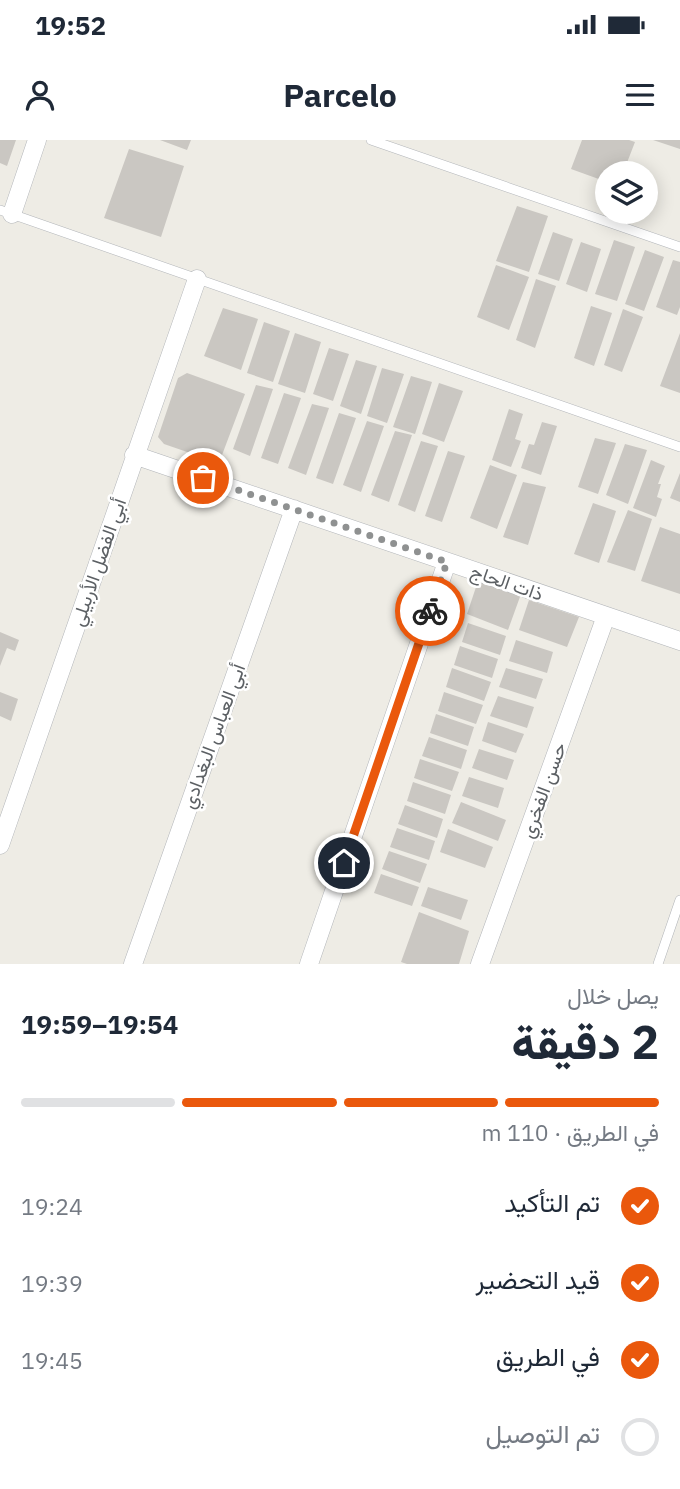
<!DOCTYPE html>
<html lang="ar">
<head>
<meta charset="utf-8">
<style>
	body { margin:0; font-family:"IBM Plex Sans",Vazirmatn,sans-serif; background:#f2f2f3; color:#1f2937; direction:rtl; height:100vh; display:flex; flex-direction:column; font-size:26px; white-space:nowrap }
	* { box-sizing:border-box; margin:0 }
	p { font-size:23px; color:#747a83 }
	.icon { flex:none; width:38px; height:38px; fill:none; stroke:currentColor; stroke-width:2; stroke-linecap:round; stroke-linejoin:round }
	.map { position:relative; height:824px; overflow:hidden; direction:ltr }
	.sheet { display:flex; flex-direction:column; background:#fff; flex:1 }
	.sheet>* { flex:none }
	.controls { position:absolute; left:595px; top:21px; display:grid; gap:14px }
	.controls a { display:grid; place-items:center; width:63px; height:63px; border-radius:50%; background:#fff; box-shadow:0 4px 18px #0003; font-size:35px }
	.pin { position:absolute; display:grid; place-items:center; width:60px; height:60px; color:#fff; margin:-30px; border:4px solid #fff; border-radius:50%; box-shadow:0 2px 7px #0007 }
	.courier { position:absolute; display:grid; place-items:center; width:70px; height:70px; margin:-35px; border:5px solid #ea580c; border-radius:50%; background:#fff; color:#222; box-shadow:0 2px 9px #0007 }
	.head em { font-style:normal; font-weight:800 }
	.head div { display:flex; flex-direction:column-reverse }
	.head { display:flex; align-items:center; justify-content:space-between; height:119px; padding:0 21px }
	h1 { font-size:46px; font-weight:800; line-height:52px }
	.bar { display:grid; grid-template-columns:repeat(4,1fr); gap:10px 7px; align-content:center; height:84px; padding:0 21px }
	.bar i { height:9px; border-radius:5px; background:#e0e1e3 }
	.bar .active { background:#ea580c }
	.bar p { grid-column:span 4 }
	ol { padding:0 21px; list-style:none }
	li { display:flex; align-items:center; gap:21px; height:77px }
	li p { margin-inline-start:auto }
	li .icon { padding:7px; border-radius:50%; background:#ea580c; color:#fff; stroke-width:4 }
	li:last-child { color:#747a83 }
	li i { width:38px; height:38px; border:4px solid #e0e1e3; border-radius:50% }
	.status { display:flex; justify-content:space-between; align-items:center; height:49px; padding:0 35px; background:#fff; direction:ltr }
	.status svg { height:19px; fill:currentColor }
	header { display:flex; justify-content:space-between; align-items:center; height:91px; padding:0 21px; background:#fff; font-size:32px; font-weight:800 }
	.map>svg:first-child { display:block }
	.building { fill:#cac7c2 }
	.lines { fill:none; stroke-linecap:round; stroke-linejoin:round }
	.service-casing { stroke:#b2b5b9; stroke-width:10 }
	.minor-casing { stroke:#b2b5b9; stroke-width:19 }
	.service { stroke:#fff; stroke-width:9 }
	.minor { stroke:#fff; stroke-width:18 }
	.done { stroke:#8f9191; stroke-width:7; stroke-dasharray:0 12.6 }
	.route { stroke:#ea580c; stroke-width:9 }
	.labels { text-anchor:middle; stroke-width:5; stroke-linejoin:round; paint-order:stroke }
	.street-label { font-size:19px; fill:#5c6064; stroke:#fff }
</style>
</head>
<body>
<div class="status"><b>19:52</b><svg viewBox="0 0 49 12"><path d="M0 12V9h3v3zM5 12V6h3v6zM10 12V3h3v9zM15 12V0h3v12zM26 1h20v11H26zM47 4h2v5h-2z"/></svg></div>
<header><svg class="icon" aria-label="menu" viewBox="0 0 24 24"><path d="M4 6h16M4 12h16M4 18h16"/></svg>Parcelo<svg class="icon" aria-label="person" viewBox="0 0 24 24"><circle cx="12" cy="8" r="4"/><path d="M4 21q1-7 8-7t8 7"/></svg></header>
<div class="map">
<svg width="680" height="824" viewBox="0 0 680 824">
	<rect width="100%" height="100%" fill="#eeece5"/>
	<!-- building -->
	<path class="building" d="M0 0H16L7 26 0 23Z
		M160 0H191L187 10Z
		M582 0H629L635 2 623 33H607V42L571 29Z
		M653 0H680V9Z
		M129 9 184 26 161 97 104 78Z
		M517 66 548 76 529 132 496 121Z
		M553 92 573 99 559 141 538 134Z
		M614 100 635 107 617 161 595 154Z
		M581 102 601 109 587 152 566 144Z
		M645 110 664 117 644 171 625 164Z
		M673 120 680 122V167L677 175 656 167Z
		M496 125 529 137 509 190 477 177Z
		M536 139 556 146 535 208 516 200Z
		M591 166 612 173 594 226 574 218Z
		M223 168 258 179 241 230 204 216Z
		M623 169 643 177 622 232 604 225Z
		M264 182 290 191 273 242 247 233Z
		M295 193 321 202 305 253 278 244Z
		M680 193V253L660 246Z
		M329 208 349 214 333 261 313 254Z
		M356 220 377 226 361 274 340 266Z
		M382 228 404 234 387 283 367 276Z
		M187 233 245 254 219 323 164 304 158 297 178 238Z
		M411 236 432 242 415 294 393 287Z
		M439 243 463 251 444 302 422 294Z
		M256 245 273 249 250 316 233 309Z
		M284 253 301 258 278 324 261 318Z
		M312 264 329 268 306 335 288 328Z
		M509 269 523 274 515 299 521 301 511 327 492 320Z
		M339 273 356 278 333 344 316 338Z
		M367 281 384 286 361 352 343 345Z
		M542 282 557 286 541 335 521 328 529 304 534 305Z
		M395 291 412 295 389 362 371 355Z
		M595 298 616 303 598 354 578 347Z
		M421 301 438 306 415 372 398 365Z
		M625 304 647 310 628 364 606 355Z
		M448 311 465 316 442 382 425 376Z
		M651 320 665 326 658 344H661L657 357 662 359 656 377 633 368Z
		M490 325 517 335 497 389 470 378Z
		M680 333V362L670 358Z
		M523 342 546 347 528 405 503 397Z
		M593 363 616 371 599 423 574 414Z
		M628 370 652 379 635 431 607 422Z
		M660 387 680 394V454L641 441Z
		M479 438 521 454 508 490 467 474Z
		M529 460 579 477 567 507 519 490Z
		M468 483 506 496 500 515 462 502Z
		M0 492 19 500 15 511 7 508 0 526Z
		M516 500 553 512 547 533 509 521Z
		M460 506 498 519 492 538 454 525Z
		M452 528 491 542 484 561 446 547Z
		M506 528 543 539 536 559 499 547Z
		M0 552 18 559 11 581 0 576Z
		M444 552 483 565 476 584 438 571Z
		M498 556 534 567 527 588 490 576Z
		M436 574 474 587 468 606 430 593Z
		M488 582 524 594 516 613 482 601Z
		M429 597 467 610 461 629 422 616Z
		M479 609 514 620 507 640 472 628Z
		M420 619 459 632 452 651 414 638Z
		M469 637 504 648 498 668 462 656Z
		M413 642 451 655 445 674 407 661Z
		M461 662 506 680 498 701 452 683Z
		M405 665 443 679 437 698 398 684Z
		M397 688 435 701 429 720 390 707Z
		M448 689 493 707 485 728 440 712Z
		M389 711 427 724 420 743 382 729Z
		M381 734 419 747 412 766 374 753Z
		M428 747 468 760 461 780 421 766Z
		M419 772 469 791 459 824H407L401 822Z"/>
	<g class="lines">
		<defs>
			<path id="service" d="M371 0 680 107
				M0 70 680 307
				M658 824 680 760"/>
			<path id="minor" d="M12 74 37 0
				M134 315 680 501
				M0 705 197 139
				M133 824 294 369
				M309 824 447 422
				M480 824 606 476"/>
		</defs>
		<!-- service casing -->
		<use href="#service" class="service-casing"/>
		<!-- minor casing -->
		<use href="#minor" class="minor-casing"/>
		<!-- service -->
		<use href="#service" class="service"/>
		<!-- minor -->
		<use href="#minor" class="minor"/>
	</g>
	<g class="lines">
		<!-- done -->
		<path class="done" d="M203 338 447 422 430 471"/>
		<!-- route -->
		<path class="route" d="M344 723 430 471"/>
	</g>
	<g class="labels">
		<!-- street labels -->
		<g class="street-label">
			<text transform="translate(98 422) rotate(-71)" y="7">أبي الفضل الأربيلي</text>
			<text transform="translate(507 442) rotate(19)" y="7">ذات الحاج</text>
			<text transform="translate(213 596) rotate(-70)" y="7">أبي العباس البغدادي</text>
			<text transform="translate(543 650) rotate(-70)" y="7">حسن الفخري</text>
		</g>
	</g>
</svg>
<div class="controls">
<a><svg class="icon" aria-label="layers" viewBox="0 0 24 24"><path d="M12 4l9 5-9 5-9-5zM3 14l9 5 9-5"/></svg></a>
</div>
<div class="pin" style="left:203px;top:338px;background:#ea580c"><svg class="icon" aria-label="bag" viewBox="0 0 24 24"><path d="M5 8h14l-1 12H6zM9 8a3 3 0 0 1 6 0"/></svg></div>
<div class="pin" style="left:344px;top:723px;background:#1f2937"><svg class="icon" aria-label="home" viewBox="0 0 24 24"><path d="M3 11l9-7 9 7M6 9v11h12V9"/></svg></div>
<div class="courier" style="left:430px;top:471px"><svg class="icon" aria-label="bike" viewBox="0 0 24 24"><circle cx="6" cy="16" r="4"/><circle cx="18" cy="16" r="4"/><path d="M6 16l4-8h5l3 8M10 8l3 8H6M13 5h3"/></svg></div>
</div>
<section class="sheet">
<div class="head"><div><h1>2 دقيقة</h1><p>يصل خلال</p></div><em>19:54–19:59</em></div>
<div class="bar"><i class="active"></i><i class="active"></i><i class="active"></i><i></i><p>في الطريق · 110 m</p></div>
<ol>
<li><svg class="icon" aria-label="check" viewBox="0 0 24 24"><path d="M5 12l5 5 9-10"/></svg>تم التأكيد<p>19:24</p></li>
<li><svg class="icon" aria-label="check" viewBox="0 0 24 24"><path d="M5 12l5 5 9-10"/></svg>قيد التحضير<p>19:39</p></li>
<li><svg class="icon" aria-label="check" viewBox="0 0 24 24"><path d="M5 12l5 5 9-10"/></svg>في الطريق<p>19:45</p></li>
<li><i></i>تم التوصيل</li>
</ol>
</section>
</body>
</html>
